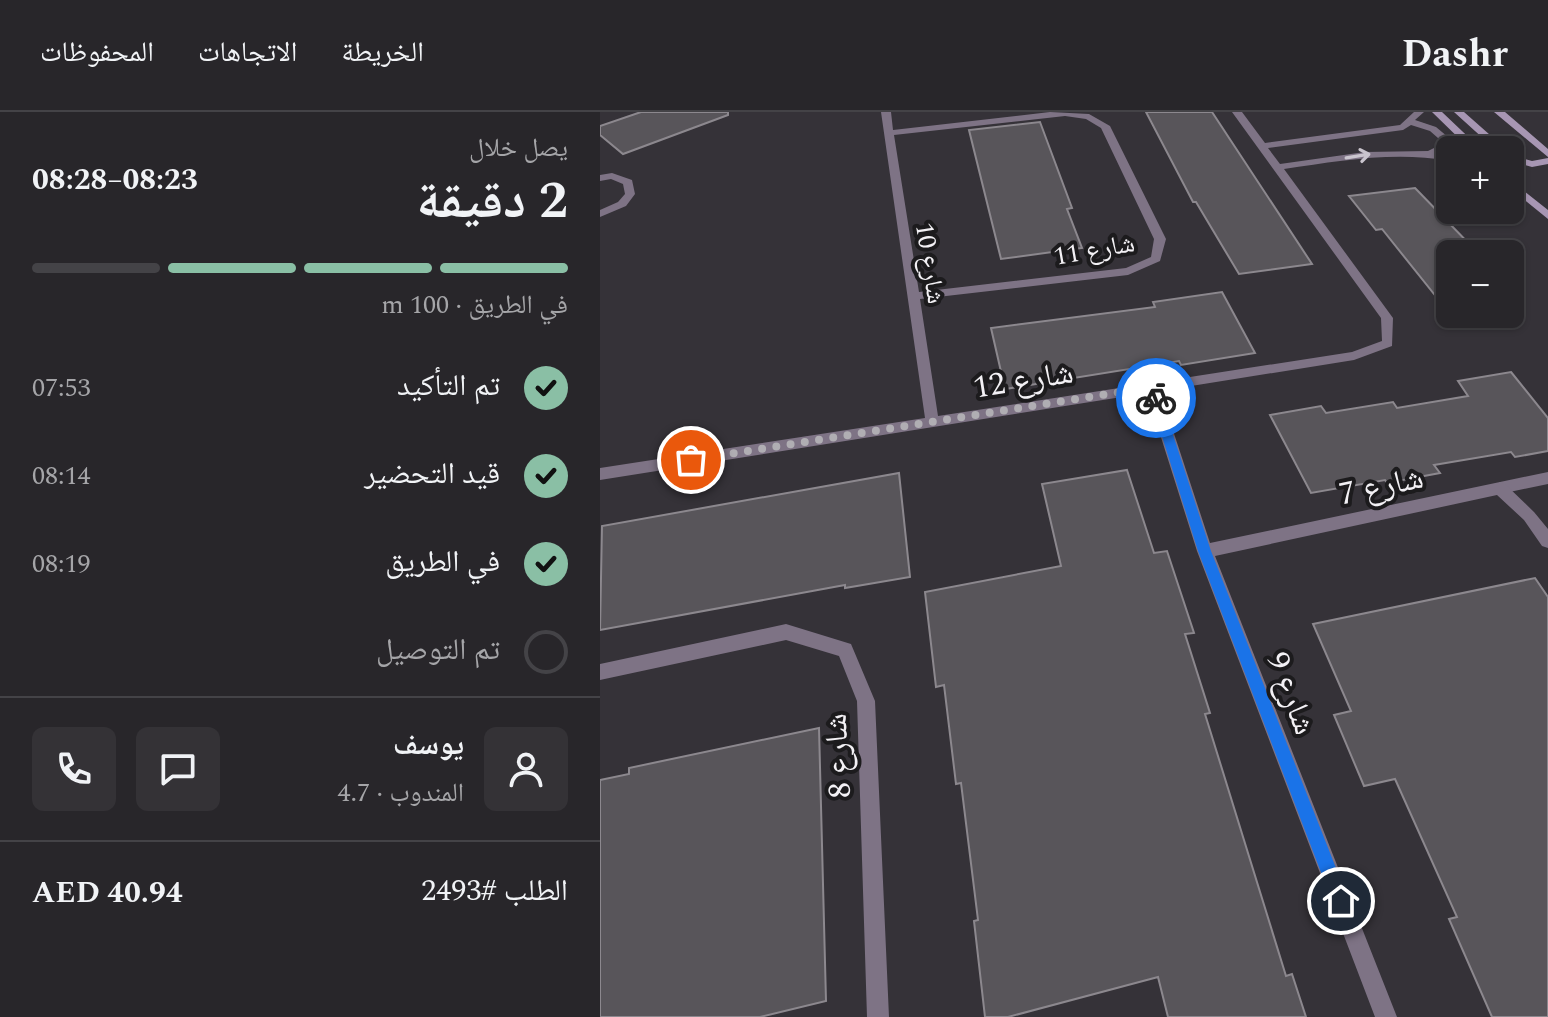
<!DOCTYPE html>
<html lang="ar">
<head>
<meta charset="utf-8">
<style>
	body { margin:0; font-family:Spectral,"Noto Naskh Arabic",serif; background:#343236; color:#f1f3f6; direction:rtl; height:100vh; display:flex; flex-direction:column; font-size:30px; white-space:nowrap }
	* { box-sizing:border-box; margin:0 }
	p { font-size:26px; color:#a5a5a8 }
	.icon { flex:none; width:44px; height:44px; fill:none; stroke:currentColor; stroke-width:2; stroke-linecap:round; stroke-linejoin:round }
	.map { position:relative; flex:1; overflow:hidden; direction:ltr }
	.drawer { display:flex; flex-direction:column; background:#28262a; width:600px }
	.drawer>* { flex:none }
	.fabs { position:absolute; left:836px; top:24px; display:grid; gap:16px }
	.fabs a { display:grid; place-items:center; width:88px; height:88px; border-radius:12px; background:#28262a; box-shadow:0 2px 6px #0004,0 0 0 2px #444347; font-size:40px }
	.pin { position:absolute; display:grid; place-items:center; width:68px; height:68px; color:#fff; margin:-34px; border:4px solid #fff; border-radius:50%; box-shadow:0 2px 8px #0007 }
	.courier { position:absolute; display:grid; place-items:center; width:80px; height:80px; margin:-40px; border:6px solid #1a73e8; border-radius:50%; background:#fff; color:#222; box-shadow:0 2px 10px #0007 }
	.overview em { font-style:normal; font-weight:700 }
	.overview div { display:flex; flex-direction:column-reverse }
	.overview { display:flex; align-items:center; justify-content:space-between; height:136px; padding:0 32px }
	h1 { font-size:52px; font-weight:700; line-height:60px }
	.bar { display:grid; grid-template-columns:repeat(4,1fr); gap:12px 8px; align-content:center; height:96px; padding:0 32px }
	.bar i { height:10px; border-radius:6px; background:#444347 }
	.bar .selected { background:#8abfa5 }
	.bar p { grid-column:span 4 }
	.line { display:flex; align-items:center; gap:20px; padding:0 32px; border-top:2px solid #444347 }
	.line div { flex:1 }
	.round { display:grid; place-items:center; flex:none; width:84px; height:84px; border-radius:12px; background:#343236 }
	ol { padding:0 32px; list-style:none }
	li { display:flex; align-items:center; gap:24px; height:88px }
	li p { margin-inline-start:auto }
	li .icon { padding:8px; border-radius:50%; background:#8abfa5; color:#111; stroke-width:4 }
	li:last-child { color:#a5a5a8 }
	li i { width:44px; height:44px; border:4px solid #444347; border-radius:50% }
	header { display:flex; align-items:center; gap:48px; box-sizing:border-box; height:112px; padding:0 40px; background:#28262a; border-bottom:2px solid #444347 }
	header strong { font-size:38px }
	nav { display:flex; gap:44px; margin-inline-start:auto; font-size:28px }
	main { display:flex; flex:1; min-height:0 }
	.map>svg:first-child { display:block }
	.building { fill:#58555a; stroke:#8c888e; stroke-width:2 }
	.lines { fill:none; stroke-linecap:round; stroke-linejoin:round }
	.lane { fill:#7e7385; fill-rule:evenodd }
	.street { fill:#7e7385; fill-rule:evenodd }
	.secondary { fill:#a796b3; fill-rule:evenodd }
	.oneway { stroke:#cac5ce }
	.route { fill:#1a73e8 }
	.done { stroke:#b0aeb3; stroke-width:8; stroke-dasharray:0 14.4 }
	.labels { text-anchor:middle; stroke-width:8; stroke-linejoin:round; paint-order:stroke }
	.far-street-label { font-size:26px; fill:#f3f1f5; stroke:#1c1b1d }
	.street-label { font-size:32px; fill:#f3f1f5; stroke:#1c1b1d }
</style>
</head>
<body>
<header>
<strong>Dashr</strong>
<nav><a>الخريطة</a><a>الاتجاهات</a><a>المحفوظات</a></nav>
</header>
<main>
<div class="map">
<svg width="948" height="905" viewBox="0 0 948 905">
	<rect width="100%" height="100%" fill="#353238"/>
	<!-- building -->
	<path class="building" d="M41 0H128V3L23 42 0 23V14Z
		M546 0H612L712 152 639 162 596 90H593Z
		M440 10 472 96 467 97 482 136 401 147 369 18Z
		M815 76 879 142H850V202L782 117 776 118 749 84Z
		M622 180 655 241 581 253 579 249 405 277 391 216 555 195 553 190Z
		M911 260 948 306V339L915 345 911 340 834 353 840 361 787 371 785 368 711 381 670 303 721 294 726 301 793 290 797 296 868 284 858 269Z
		M527 358 554 441 567 439 594 521 585 522 610 601 605 602 686 864 692 862 706 905H568L558 865 408 905H385L374 809 378 808 361 671 356 672 344 573 336 575 325 480 461 454 442 372Z
		M299 361 310 465 245 476V473L0 518 2 414Z
		M935 466 948 485V905H892L849 807 857 805 795 667 764 674 734 603 751 599 713 512Z
		M219 616 226 889 160 905H0V668L29 662V656Z"/>
	<g class="lines">
		<!-- lane -->
		<path class="lane" d="M12 61 32 68 35 82 26 94 0 105V98L18 90 25 82 23 72 11 67 0 69V63Z
			M948 360V372L900 382 893 376 900 370Z"/>
		<!-- street -->
		<path class="street" d="M281 0H291L293 18 450 0 489 2 510 14 566 127 560 149 528 163 320 187 338 304 752 240 782 229 781 206 632 0H642L665 31 800 13 814 0H824L815 8 836 15 848 25V35L839 41 850 43V49C794 39 740 49 684 57L793 206 792 234 754 248 560 279 610 431 900 370 905 372 934 400 948 417V436L942 434 924 408 897 383 615 444 797 905H775L597 439 547 281 0 368V356L325 306ZM465 4 486 7 501 16 554 127 551 145 526 156 319 180 294 23ZM811 13 830 19 838 26V34L828 39 765 40 680 52 668 36 803 18Z
			M186 512 251 532 275 589 289 905H267L257 589 239 544 186 528 0 568V552Z"/>
		<!-- secondary -->
		<path class="secondary" d="M832 0H842L882 38H871Z
			M854 0H864L907 38H896Z
			M894 0H905L948 37V45Z
			M910 43 932 49 948 46V52L932 55 910 49Z
			M910 68 948 98V107L910 76Z"/>
	</g>
	<!-- one-way arrows -->
	<defs><path id="oneway-shaft" d="M-6 0H5M1.5-3L5.5 0L1.5 3" fill="none" stroke-width="1.6" stroke-linecap="round" stroke-linejoin="round" transform="scale(2)"/></defs>
	<use class="oneway" href="#oneway-shaft" transform="translate(758 44) rotate(-9)"/>
	<!-- route -->
	<path class="route" d="M556 282 561 286 611 439 749 789 747 795 741 797 735 795 732 789 598 439 550 286Z"/>
	<g class="lines">
		<!-- done -->
		<path class="done" d="M91 348 552 275 556 286"/>
	</g>
	<g class="labels">
		<!-- far-street labels -->
		<g class="far-street-label">
			<text transform="translate(494 137) rotate(-10)" y="9">شارع 11</text>
			<text transform="translate(331 151) rotate(81)" y="9">شارع 10</text>
		</g>
		<!-- street labels -->
		<g class="street-label">
			<text transform="translate(423 267) rotate(-9)" y="11">شارع 12</text>
			<text transform="translate(781 373) rotate(-12)" y="11">شارع 7</text>
			<text transform="translate(692 581) rotate(69)" y="11">شارع 9</text>
			<text transform="translate(237 644) rotate(-93)" y="11">شارع 8</text>
		</g>
	</g>
</svg>
<div class="fabs">
<a>+</a>
<a>−</a>
</div>
<div class="pin" style="left:91px;top:348px;background:#ea580c"><svg class="icon" aria-label="bag" viewBox="0 0 24 24"><path d="M5 8h14l-1 12H6zM9 8a3 3 0 0 1 6 0"/></svg></div>
<div class="pin" style="left:741px;top:789px;background:#1f2937"><svg class="icon" aria-label="home" viewBox="0 0 24 24"><path d="M3 11l9-7 9 7M6 9v11h12V9"/></svg></div>
<div class="courier" style="left:556px;top:286px"><svg class="icon" aria-label="bike" viewBox="0 0 24 24"><circle cx="6" cy="16" r="4"/><circle cx="18" cy="16" r="4"/><path d="M6 16l4-8h5l3 8M10 8l3 8H6M13 5h3"/></svg></div>
</div>
<section class="drawer">
<div class="overview"><div><h1>2 دقيقة</h1><p>يصل خلال</p></div><em>08:23–08:28</em></div>
<div class="bar"><i class="selected"></i><i class="selected"></i><i class="selected"></i><i></i><p>في الطريق · 100 m</p></div>
<ol>
<li><svg class="icon" aria-label="check" viewBox="0 0 24 24"><path d="M5 12l5 5 9-10"/></svg>تم التأكيد<p>07:53</p></li>
<li><svg class="icon" aria-label="check" viewBox="0 0 24 24"><path d="M5 12l5 5 9-10"/></svg>قيد التحضير<p>08:14</p></li>
<li><svg class="icon" aria-label="check" viewBox="0 0 24 24"><path d="M5 12l5 5 9-10"/></svg>في الطريق<p>08:19</p></li>
<li><i></i>تم التوصيل</li>
</ol>
<div class="line" style="height:144px"><a class="round"><svg class="icon" aria-label="person" viewBox="0 0 24 24"><circle cx="12" cy="8" r="4"/><path d="M4 21q1-7 8-7t8 7"/></svg></a><div><b>يوسف</b><p>المندوب · 4.7</p></div><a class="round"><svg class="icon" aria-label="chat" viewBox="0 0 24 24"><path d="M4 5h16v11H9l-5 4z"/></svg></a><a class="round"><svg class="icon" aria-label="phone" viewBox="0 0 24 24"><path d="M5 4h4l2 5-3 2q2 4 5 5l2-3 5 2v4C11 20 4 13 5 4z"/></svg></a></div>
<div class="line" style="height:104px"><div>الطلب #2493</div><b>AED 40.94</b></div>
</section>
</main>
</body>
</html>
